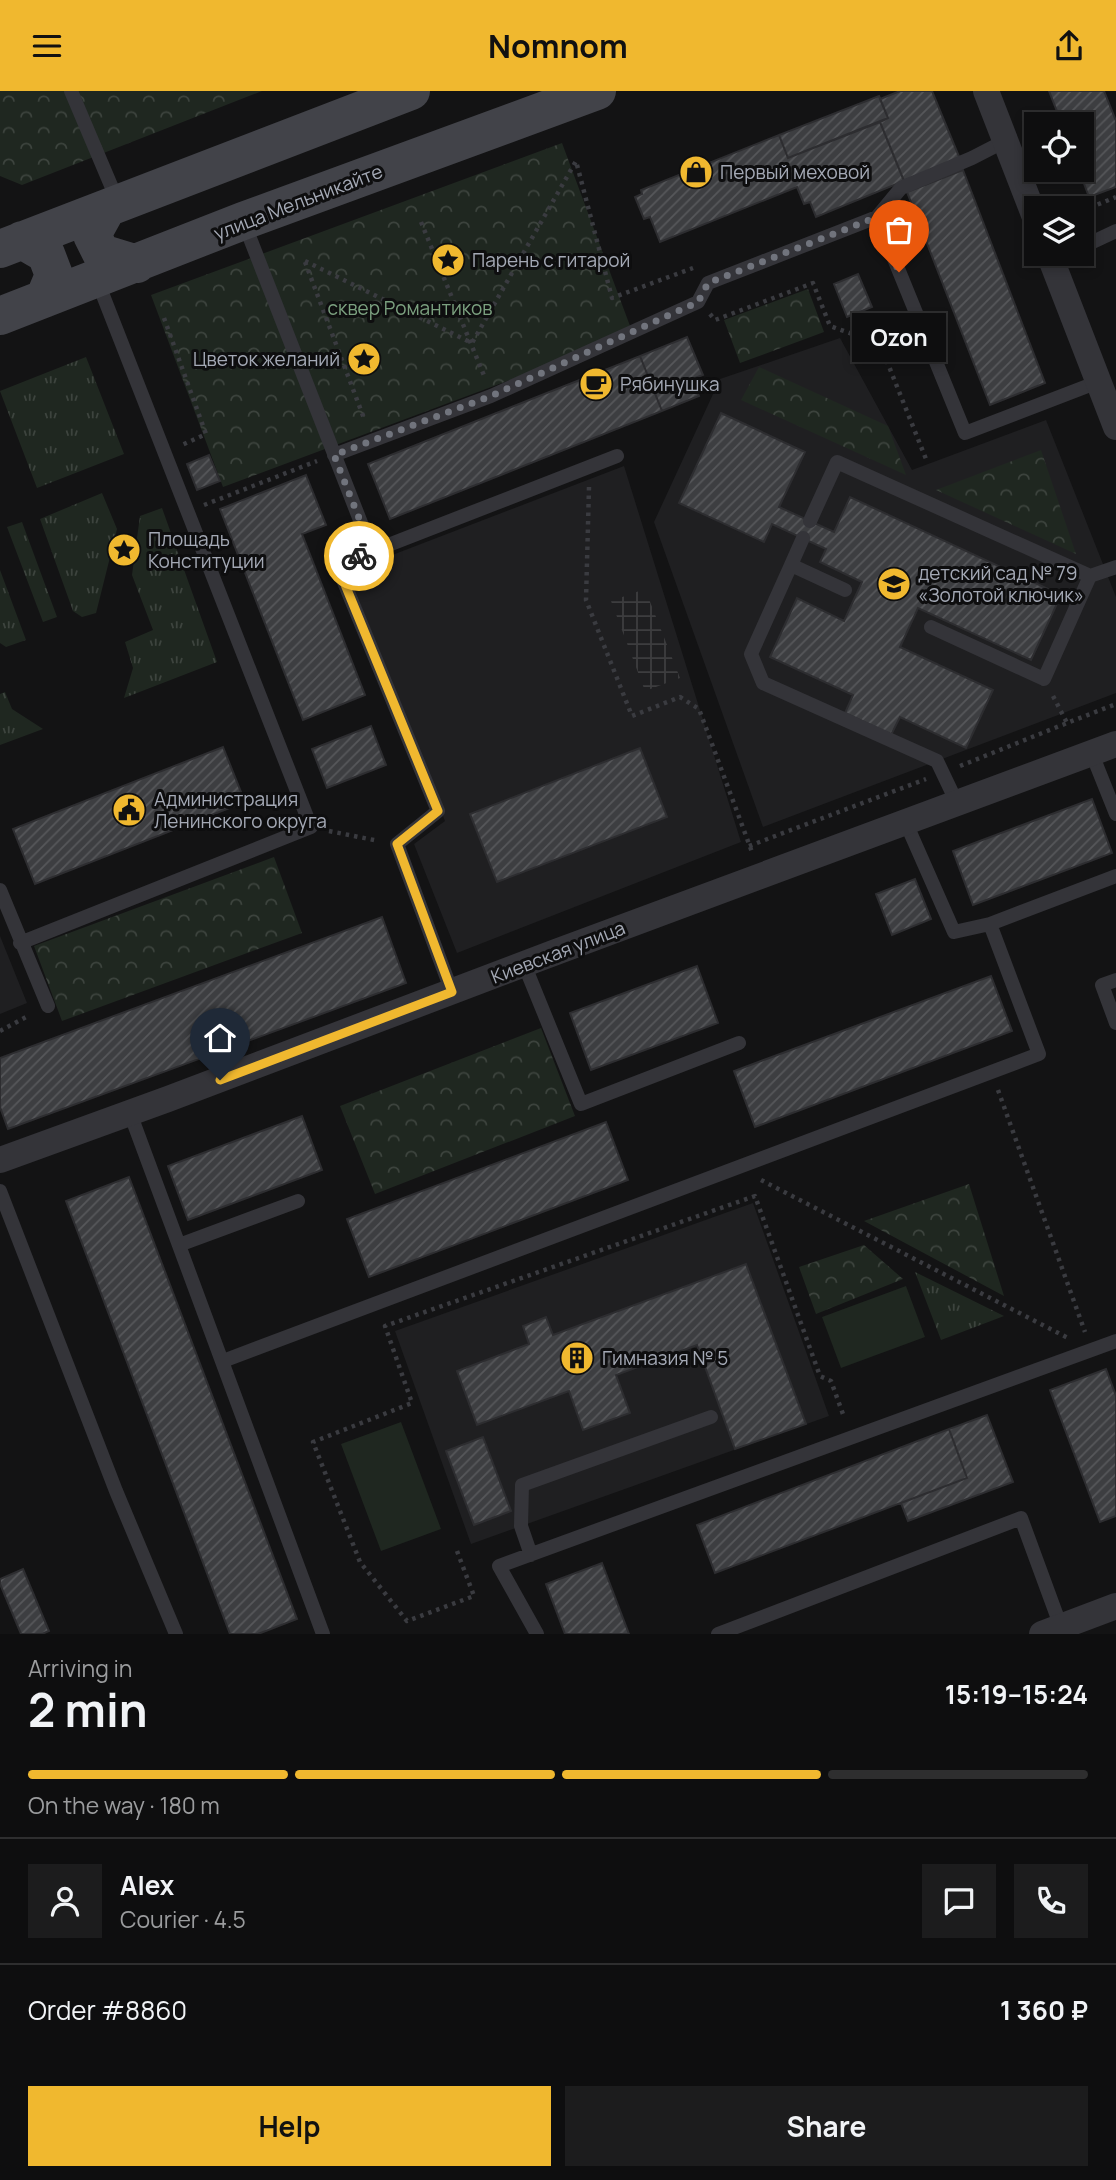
<!DOCTYPE html>
<html lang="en">
<head>
<meta charset="utf-8">
<style>
	body { margin:0; font-family:Manrope,sans-serif; background:#1c1c1d; color:#f1f3f6; height:100vh; display:flex; flex-direction:column; font-size:26px; white-space:nowrap }
	* { box-sizing:border-box; margin:0 }
	p { font-size:23px; color:#9b9c9e }
	.icon { flex:none; width:38px; height:38px; fill:none; stroke:currentColor; stroke-width:2; stroke-linecap:round; stroke-linejoin:round }
	.map { position:relative; height:1543px; overflow:hidden }
	.side { display:flex; flex-direction:column; background:#0e0e0f; flex:1 }
	.side>* { flex:none }
	.controls { position:absolute; left:1024px; top:21px; display:grid; gap:14px }
	.controls a { display:grid; place-items:center; width:70px; height:70px; border-radius:0px; background:#0e0e0f; box-shadow:0 4px 10px #0003,0 0 0 2px #2e2e2f; font-size:35px }
	.pin { position:absolute; display:grid; place-items:center; width:60px; height:60px; color:#fff; margin:-72px -30px; border-radius:50% 50% 50% 0; rotate:-45deg; box-shadow:0 0 7px #0007 }
	.pin .icon { rotate:45deg }
	.courier { position:absolute; display:grid; place-items:center; width:70px; height:70px; margin:-35px; border:5px solid #f0b82f; border-radius:50%; background:#fff; color:#222; box-shadow:0 2px 9px #0007 }
	.bubble { position:absolute; height:49px; border-radius:0px; background:#0e0e0f; box-shadow:0 4px 10px #0003,0 0 0 2px #2e2e2f; font-size:23px; font-weight:700; line-height:49px; text-align:center }
	.overview em { font-style:normal; font-weight:700 }
	.overview div { display:flex; flex-direction:column-reverse }
	.overview { display:flex; align-items:center; justify-content:space-between; height:119px; padding:0 28px }
	h1 { font-size:46px; font-weight:700; line-height:52px }
	.bar { display:grid; grid-template-columns:repeat(4,1fr); gap:10px 7px; align-content:center; height:84px; padding:0 28px }
	.bar i { height:9px; border-radius:5px; background:#2e2e2f }
	.bar .current { background:#f0b82f }
	.bar p { grid-column:span 4 }
	.line { display:flex; align-items:center; gap:18px; padding:0 28px; border-top:2px solid #2e2e2f }
	.line div { flex:1 }
	.round { display:grid; place-items:center; flex:none; width:74px; height:74px; border-radius:0px; background:#1c1c1d }
	.primary-button { display:flex; gap:14px; margin-top:auto; padding:14px 28px }
	.primary-button a { flex:1; height:80px; border-radius:0px; background:#f0b82f; color:#111; font-size:28px; font-weight:700; line-height:80px; text-align:center }
	.primary-button a+a { background:#1c1c1d; color:#f1f3f6 }
	header { display:flex; justify-content:space-between; align-items:center; height:91px; padding:0 28px; background:#f0b82f; color:#111; font-size:32px; font-weight:700 }
	.map>svg:first-child { display:block }
	.built { fill:#1f1f21 }
	.industrial { fill:url(#industrial-grid) }
	.grass { fill:url(#grass-tufts) }
	.forest { fill:url(#forest-crowns) }
	.garden { fill:#1f2720 }
	.building { fill:url(#building-hatch); stroke:#2d2d30; stroke-width:2 }
	.lines { fill:none; stroke-linecap:round; stroke-linejoin:round }
	.path { stroke:#3a3b40; stroke-width:4.5; stroke-dasharray:3.5 5; stroke-linecap:butt }
	.service { stroke:#343439; stroke-width:14 }
	.minor { stroke:#343439; stroke-width:26 }
	.secondary { stroke:#424349; stroke-width:38 }
	.done { stroke:#71747d; stroke-width:7; stroke-dasharray:0 12.6 }
	.route { stroke:#f0b82f; stroke-width:9 }
	.labels { text-anchor:middle; stroke-width:6; stroke-linejoin:round; paint-order:stroke }
	.poi-label { font-size:19px; fill:#a4a9b5; stroke:#0e0e0f; text-anchor:start }
	.street-label { font-size:19px; fill:#a4a9b5; stroke:#0e0e0f }
	.park-label { font-size:19px; fill:#7ba07f; stroke:#0e0e0f }
</style>
</head>
<body>
<header><svg class="icon" aria-label="menu" viewBox="0 0 24 24"><path d="M4 6h16M4 12h16M4 18h16"/></svg>Nomnom<svg class="icon" aria-label="share" viewBox="0 0 24 24"><path d="M12 15V3M7 8l5-5 5 5M5 13v7h14v-7"/></svg></header>
<div class="map">
<svg width="1116" height="1543" viewBox="0 0 1116 1543">
	<defs>
		<pattern id="industrial-grid" width="8" height="8" patternUnits="userSpaceOnUse" patternTransform="scale(1.75)"><rect width="8" height="8" fill="#1f1f21"/><path d="M0 4h8M4 0v8" fill="none" stroke="#3d3d3f"/></pattern>
		<pattern id="grass-tufts" width="24" height="20" patternUnits="userSpaceOnUse" patternTransform="scale(1.75)"><rect width="24" height="20" fill="#1f2720"/><path d="M3 7l-1-3M5 7V3M7 7l1-3M15 17l-1-3M17 17v-4M19 17l1-3" fill="none" stroke="#3d443e"/></pattern>
		<pattern id="forest-crowns" width="20" height="18" patternUnits="userSpaceOnUse" patternTransform="scale(1.75)"><rect width="20" height="18" fill="#1f2720"/><path d="M2 6a3 3 0 1 1 6 0M12 15a3 3 0 1 1 6 0" fill="none" stroke="#3d443e"/></pattern>
		<pattern id="building-hatch" width="6" height="6" patternUnits="userSpaceOnUse" patternTransform="scale(1.75)"><rect width="6" height="6" fill="#3d3e41"/><path d="M-1 1l2-2M0 6l6-6M5 7l2-2" fill="none" stroke="#56575a"/></pattern>
	</defs>
	<rect width="100%" height="100%" fill="#131314"/>
	<!-- built -->
	<path class="built" d="M840 247 912 379 1046 329 1116 506V602L763 736 654 431 720 288Z
		M624 375 741 751 457 862 414 753 445 730 348 481Z
		M0 845 27 912 0 923Z
		M753 1112 829 1325 471 1453 395 1240Z"/>
	<!-- industrial -->
	<path class="industrial" d="M645 498 680 587 645 600 611 510Z"/>
	<!-- grass -->
	<path class="grass" d="M86 266 124 363 37 397 0 300Z
		M102 402 117 438 96 522 82 526 73 520 40 428Z
		M162 417 217 571 124 607 133 577 125 551 153 539 132 484 140 425Z
		M22 431 57 526 43 531 7 436Z
		M0 479 26 549 6 556 0 552Z
		M5 601 12 618 43 638 0 654V603Z
		M915 1181 1004 1225 941 1249Z"/>
	<!-- forest -->
	<path class="forest" d="M0 0H262L22 94 0 85Z
		M562 52 633 243 223 396 151 204Z
		M808 198 824 241 740 272 724 229Z
		M759 276 888 335 906 384 741 309Z
		M1041 359 1076 463 936 399Z
		M274 766 302 842 62 930 34 855Z
		M541 937 575 1025 375 1103 340 1015Z
		M969 1093 1004 1205 864 1130Z
		M864 1154 903 1188 816 1223 799 1176Z"/>
	<!-- garden -->
	<path class="garden" d="M906 1195 925 1246 841 1277 822 1226Z
		M401 1331 441 1438 381 1460 341 1353Z"/>
	<!-- building -->
	<path class="building" d="M900 0H932L960 68 904 90 880 31 888 27 880 8Z
		M1049 0H1104L1116 30V96L1089 106 1079 79H1082V33H1062Z
		M879 5 888 27 788 67 779 44Z
		M880 31 904 90 816 126 810 111 804 113 797 96 660 151 650 126 644 128 635 106 642 103 641 99 779 44 788 67Z
		M963 79 1045 292 990 314 907 101Z
		M858 183 872 216 847 226 834 193Z
		M687 246 703 284 692 288 699 305 662 320 640 265Z
		M640 265 662 320 390 428 368 373Z
		M721 322 805 361 779 416 834 441 850 406 1061 504 1031 569 918 517 900 556 993 599 966 657 900 626 891 644 845 622 853 604 770 566 797 507 844 530 862 491 820 471 826 458 772 433 764 451 679 412Z
		M209 364 220 390 197 399 187 373Z
		M306 384 326 434 302 443 365 604 303 629 220 418Z
		M371 635 386 674 327 697 312 658Z
		M223 656 245 711 35 793 13 738Z
		M640 657 667 726 497 791 470 723Z
		M1092 708 1112 762 973 814 953 760Z
		M915 788 931 828 892 844 876 803Z
		M382 826 406 892 8 1038 0 1016V967Z
		M697 875 718 932 591 979 570 922Z
		M991 885 1012 940 755 1036 734 980Z
		M302 1025 322 1079 188 1129 168 1075Z
		M606 1031 628 1089 369 1186 347 1128Z
		M129 1086 297 1528 258 1543H230L66 1110Z
		M746 1173 806 1333 735 1358 697 1254 616 1284 630 1322 583 1339 569 1300 477 1334 457 1280 529 1253 523 1235 546 1226 553 1244Z
		M1106 1278 1116 1305V1425L1100 1431 1050 1299Z
		M987 1324 1013 1391 908 1430 901 1412 967 1387 949 1338Z
		M949 1338 967 1387 715 1482 697 1434Z
		M483 1346 511 1420 474 1434 446 1360Z
		M602 1472 629 1543H565L546 1493Z
		M23 1478 49 1540 42 1543H21L0 1493V1488Z"/>
	<g class="lines">
		<!-- path -->
		<path class="path" d="M1082 120 1116 106
			M421 131 485 287
			M305 170 472 252 576 70 612 207 693 177
			M305 171 365 330
			M710 223 715 229 813 192 830 235 880 253 926 368
			M164 227 206 343 182 354
			M589 396 586 509 632 625 680 606 699 618 752 761
			M204 414 317 370
			M1053 605 1067 632 1116 613
			M960 675 1067 632
			M329 740 379 750
			M749 755 926 688
			M0 940 30 924
			M998 999 1085 1241
			M761 1089 1068 1247
			M457 1460 474 1505 407 1530 360 1471 313 1351 412 1312 385 1235 755 1105 820 1285 831 1290 844 1326"/>
		<!-- service -->
		<path class="service" d="M71 0 118 111
			M877 126 901 97 972 67 1005 50
			M244 132 372 460
			M1082 156 1116 140
			M334 364 491 305 698 211 708 192 877 126 965 342 1098 291
			M810 430 837 371 1090 485 1044 588 931 536
			M791 474 803 447
			M1090 485 1116 476
			M845 499 791 474 751 563 763 592 937 670 957 712
			M1092 663 1116 723
			M906 732 954 841 990 833 1116 785
			M0 799 48 915
			M20 852 311 736 97 189
			M524 873 581 1013 739 952
			M1116 889 1102 894 1116 932
			M452 901 397 753 438 720 337 474 617 365
			M130 1022 323 1543
			M0 1100 116 1400 176 1543
			M179 1154 298 1110
			M223 1270 1039 963 990 833
			M531 1464 521 1435 522 1394 711 1326
			M537 1543 499 1475 1116 1250
			M718 1543 1021 1427 1061 1536"/>
		<!-- minor -->
		<path class="minor" d="M986 0 1036 129
			M1049 163 1116 336
			M0 1069 168 1008 556 861 1116 653
			M1042 1543 1116 1515"/>
		<!-- secondary -->
		<path class="secondary" d="M107 117 92 144 101 162 137 173
			M22 149 46 163 54 184 44 208
			M0 158 411 0
			M0 225 243 130 597 0"/>
	</g>
	<g class="lines">
		<!-- done -->
		<path class="done" d="M359 465 372 460 334 364 491 305 698 211 708 192 877 126 899 181"/>
		<!-- route -->
		<path class="route" d="M220 989 452 901 397 753 438 720 337 474 359 465"/>
	</g>
	<!-- icons -->
	<defs>
		<symbol id="shop-disc" viewBox="-11 -11 22 22"><circle r="9.5" fill="#f0b82f" stroke="#0e0e0f"/><path d="M-5-2.5h2.3a2.7 3.5 0 0 1 5.4 0H5L5.5 6h-11ZM-1.5-2.5h3a1.5 2.3 0 0 0-3 0Z" fill="#111"/></symbol>
		<symbol id="sight-disc" viewBox="-11 -11 22 22"><circle r="9.5" fill="#f0b82f" stroke="#0e0e0f"/><path d="M0-6L1.8-2.2L6-1.7L2.9 1.2L3.7 5.4L0 3.3L-3.7 5.4L-2.9 1.2L-6-1.7L-1.8-2.2Z" fill="#111"/></symbol>
		<symbol id="cafe-disc" viewBox="-11 -11 22 22"><circle r="9.5" fill="#f0b82f" stroke="#0e0e0f"/><path d="M-5.5-4.5H6V0H3Q3 3.5 0 3.5H-2.5Q-5.5 3.5-5.5 0ZM3-3.2v2h1.7v-2ZM-6 4.5H4V6H-6Z" fill="#111"/></symbol>
		<symbol id="school-disc" viewBox="-11 -11 22 22"><circle r="9.5" fill="#f0b82f" stroke="#0e0e0f"/><path d="M0-5L7-2L0 1L-7-2ZM-4 1L0 2.5L4 1V4Q0 6-4 4Z" fill="#111"/></symbol>
		<symbol id="civic-disc" viewBox="-11 -11 22 22"><circle r="9.5" fill="#f0b82f" stroke="#0e0e0f"/><path d="M-.6-6.5H3V-4.5H.6V-3L4-1V1h2V6H-6V1h2V-1L-.6-3ZM-1.2 2.5V6h2.4V2.5Z" fill="#111"/></symbol>
		<symbol id="building-disc" viewBox="-11 -11 22 22"><circle r="9.5" fill="#f0b82f" stroke="#0e0e0f"/><path d="M-4-6H4V6H1V3H-1V6H-4ZM-2.5-4.3h1.7v1.8h-1.7ZM.8-4.3h1.7v1.8H.8ZM-2.5-1h1.7V.8h-1.7ZM.8-1h1.7V.8H.8Z" fill="#111"/></symbol>
	</defs>
	<g fill-rule="evenodd">
		<use href="#shop-disc" x="677" y="62" width="38" height="38"/>
		<use href="#sight-disc" x="429" y="150" width="38" height="38"/>
		<use href="#sight-disc" x="345" y="249" width="38" height="38"/>
		<use href="#cafe-disc" x="577" y="274" width="38" height="38"/>
		<use href="#sight-disc" x="105" y="440" width="38" height="38"/>
		<use href="#school-disc" x="875" y="474" width="38" height="38"/>
		<use href="#civic-disc" x="110" y="700" width="38" height="38"/>
		<use href="#building-disc" x="558" y="1248" width="38" height="38"/>
	</g>
	<g class="labels">
		<!-- poi labels -->
		<g class="poi-label">
			<text x="720" y="88">Первый меховой</text>
			<text x="472" y="176">Парень с гитарой</text>
			<text x="340" y="275" text-anchor="end">Цветок желаний</text>
			<text x="620" y="300">Рябинушка</text>
			<text x="148" y="455">Площадь<tspan x="148" dy="22">Конституции</tspan></text>
			<text x="918" y="489">детский сад № 79<tspan x="918" dy="22">«Золотой ключик»</tspan></text>
			<text x="154" y="715">Администрация<tspan x="154" dy="22">Ленинского округа</tspan></text>
			<text x="602" y="1274">Гимназия № 5</text>
		</g>
		<!-- street labels -->
		<g class="street-label">
			<text transform="translate(298 111) rotate(-21)" y="7">улица Мельникайте</text>
			<text transform="translate(558 861) rotate(-21)" y="7">Киевская улица</text>
		</g>
		<!-- park labels -->
		<g class="park-label">
			<text x="410" y="224">сквер Романтиков</text>
		</g>
	</g>
</svg>
<div class="controls">
<a><svg class="icon" aria-label="locate" viewBox="0 0 24 24"><circle cx="12" cy="12" r="6"/><path d="M12 2v4M12 18v4M2 12h4M18 12h4"/></svg></a>
<a><svg class="icon" aria-label="layers" viewBox="0 0 24 24"><path d="M12 4l9 5-9 5-9-5zM3 14l9 5 9-5"/></svg></a>
</div>
<div class="pin" style="left:899px;top:181px;background:#ea580c"><svg class="icon" aria-label="bag" viewBox="0 0 24 24"><path d="M5 8h14l-1 12H6zM9 8a3 3 0 0 1 6 0"/></svg></div>
<div class="pin" style="left:220px;top:989px;background:#1f2937"><svg class="icon" aria-label="home" viewBox="0 0 24 24"><path d="M3 11l9-7 9 7M6 9v11h12V9"/></svg></div>
<div class="courier" style="left:359px;top:465px"><svg class="icon" aria-label="bike" viewBox="0 0 24 24"><circle cx="6" cy="16" r="4"/><circle cx="18" cy="16" r="4"/><path d="M6 16l4-8h5l3 8M10 8l3 8H6M13 5h3"/></svg></div>
<div class="bubble" style="left:852px;top:222px;width:94px">Ozon</div>
</div>
<section class="side">
<div class="overview"><div><h1>2 min</h1><p>Arriving in</p></div><em>15:19–15:24</em></div>
<div class="bar"><i class="current"></i><i class="current"></i><i class="current"></i><i></i><p>On the way · 180 m</p></div>
<div class="line" style="height:126px"><a class="round"><svg class="icon" aria-label="person" viewBox="0 0 24 24"><circle cx="12" cy="8" r="4"/><path d="M4 21q1-7 8-7t8 7"/></svg></a><div><b>Alex</b><p>Courier · 4.5</p></div><a class="round"><svg class="icon" aria-label="chat" viewBox="0 0 24 24"><path d="M4 5h16v11H9l-5 4z"/></svg></a><a class="round"><svg class="icon" aria-label="phone" viewBox="0 0 24 24"><path d="M5 4h4l2 5-3 2q2 4 5 5l2-3 5 2v4C11 20 4 13 5 4z"/></svg></a></div>
<div class="line" style="height:91px"><div>Order #8860</div><b>1 360 ₽</b></div>
<div class="primary-button"><a>Help</a><a>Share</a></div>
</section>
</body>
</html>
